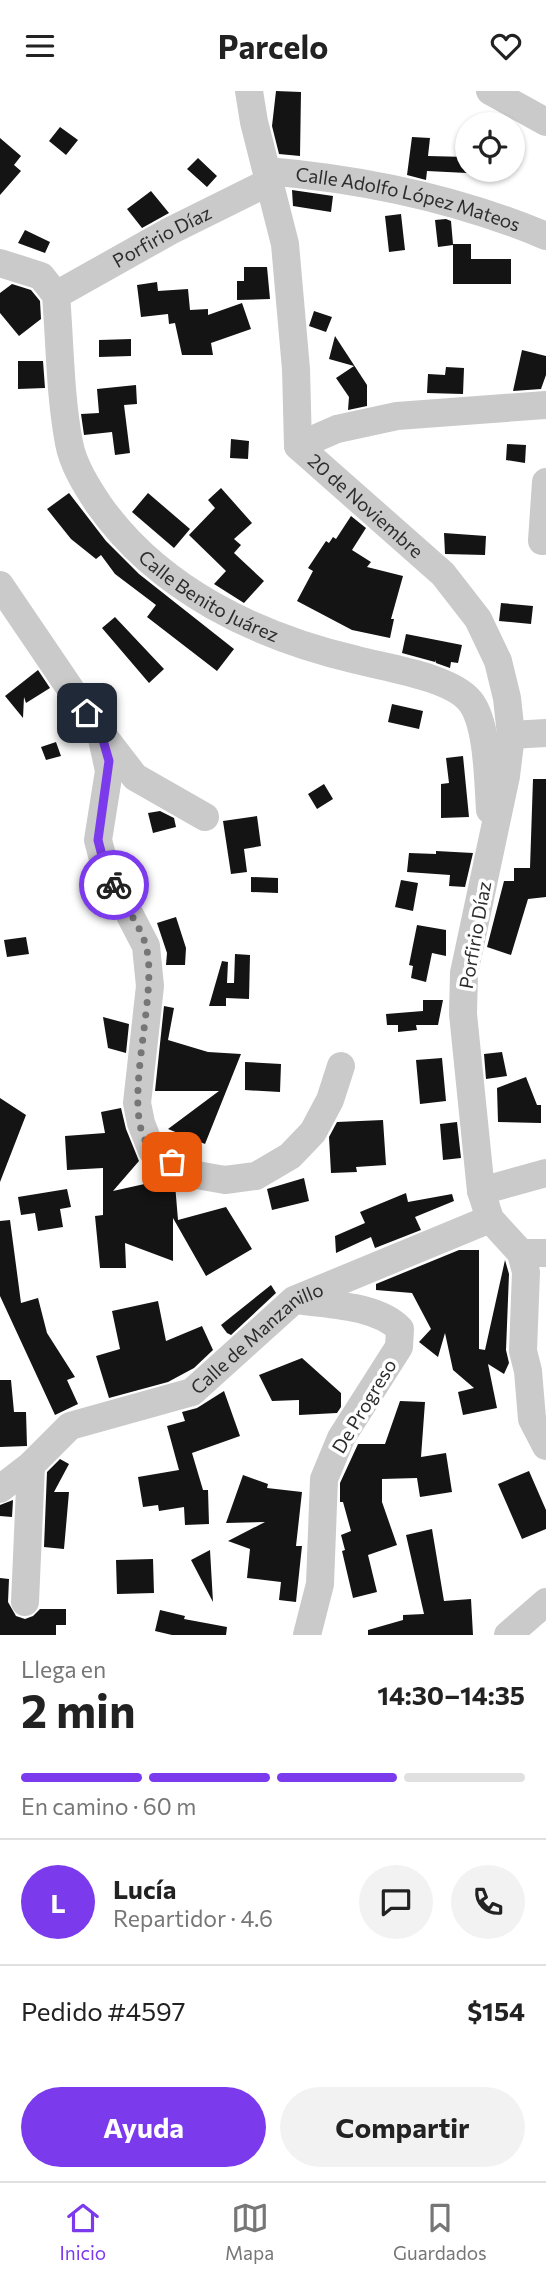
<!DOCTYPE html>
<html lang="es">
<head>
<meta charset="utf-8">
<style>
	body { margin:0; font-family:Commissioner,sans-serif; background:#f2f2f2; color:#222; height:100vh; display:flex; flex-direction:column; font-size:26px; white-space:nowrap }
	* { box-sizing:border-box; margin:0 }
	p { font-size:23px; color:#767676 }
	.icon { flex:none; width:38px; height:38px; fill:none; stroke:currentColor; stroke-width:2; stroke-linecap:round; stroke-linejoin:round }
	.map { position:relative; height:1544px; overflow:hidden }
	.panel { display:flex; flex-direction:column; background:#fff; flex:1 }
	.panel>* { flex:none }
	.controls { position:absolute; left:455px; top:21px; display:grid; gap:14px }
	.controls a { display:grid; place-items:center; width:70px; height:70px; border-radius:50%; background:#fff; box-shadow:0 2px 5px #0004; font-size:35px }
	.pin { position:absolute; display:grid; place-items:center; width:60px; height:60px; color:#fff; margin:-30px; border-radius:14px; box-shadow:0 4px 10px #0006 }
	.courier { position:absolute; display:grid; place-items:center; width:70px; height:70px; margin:-35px; border:5px solid #7c3aed; border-radius:50%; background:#fff; color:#222; box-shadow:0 2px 9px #0007 }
	.head em { font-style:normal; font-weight:700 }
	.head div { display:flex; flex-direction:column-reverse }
	.head { display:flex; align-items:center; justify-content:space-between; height:119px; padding:0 21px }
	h1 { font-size:46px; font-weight:700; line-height:52px }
	.bar { display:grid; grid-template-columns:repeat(4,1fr); gap:10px 7px; align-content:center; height:84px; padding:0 21px }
	.bar i { height:9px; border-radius:5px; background:#e0e0e0 }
	.bar .selected { background:#7c3aed }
	.bar p { grid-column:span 4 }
	.line { display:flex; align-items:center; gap:18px; padding:0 21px; border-top:2px solid #e0e0e0 }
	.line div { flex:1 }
	.round { display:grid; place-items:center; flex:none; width:74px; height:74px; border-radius:37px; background:#f2f2f2 }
	.action { display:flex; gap:14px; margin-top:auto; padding:14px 21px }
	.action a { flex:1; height:80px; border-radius:42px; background:#7c3aed; color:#fff; font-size:28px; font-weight:700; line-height:80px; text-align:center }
	.action a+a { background:#f2f2f2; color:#222 }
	header { display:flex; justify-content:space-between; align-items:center; height:91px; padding:0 21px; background:#fff; font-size:32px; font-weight:700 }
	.tabs { display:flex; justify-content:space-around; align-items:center; height:98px; border-top:2px solid #e0e0e0; background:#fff; font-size:19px; color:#767676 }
	.tabs a { display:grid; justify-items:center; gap:4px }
	.tabs .selected { color:#7c3aed }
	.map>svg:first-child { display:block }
	.building { fill:#141414 }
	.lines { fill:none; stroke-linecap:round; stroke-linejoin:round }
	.minor { stroke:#cacaca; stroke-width:28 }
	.done { stroke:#767676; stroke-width:7; stroke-dasharray:0 12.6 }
	.route { stroke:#7c3aed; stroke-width:9 }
	.labels { text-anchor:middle; stroke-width:7; stroke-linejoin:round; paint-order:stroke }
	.street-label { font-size:19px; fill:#2d2d2d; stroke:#fff }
</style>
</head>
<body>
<header><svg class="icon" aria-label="menu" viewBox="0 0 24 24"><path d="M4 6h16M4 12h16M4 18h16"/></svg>Parcelo<svg class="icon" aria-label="heart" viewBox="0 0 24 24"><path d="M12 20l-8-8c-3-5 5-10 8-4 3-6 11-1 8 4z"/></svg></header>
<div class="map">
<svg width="546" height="1544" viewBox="0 0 546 1544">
	<rect width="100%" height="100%" fill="#fff"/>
	<!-- building -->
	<path class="building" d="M276 0 301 1 300 65 279 63 272 35Z
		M60 36 78 49 66 64 49 50Z
		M412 46 430 47 428 65 467 66V82L427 80 426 89 407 84Z
		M0 47 21 65 14 74 21 80 0 104Z
		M198 67 217 85 207 96 187 78Z
		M292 99 333 105 331 121 293 115Z
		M151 100 169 122 142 137 127 118Z
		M401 123 405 159 389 161 385 125Z
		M446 128 451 130 453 153H471V168H511V193H453V154L438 156 435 129Z
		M25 139 50 151 45 162 18 152Z
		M244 176H267L270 208 237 209V190H244Z
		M157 191 158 200 188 198 190 219 208 218V224L242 212 251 238 211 252 213 264H182L175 232 169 233 168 223 141 226 137 194Z
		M12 193 31 199 40 210 41 228 19 245 0 222V202Z
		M314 220 332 226 326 241 309 235Z
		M335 245 367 294V315L348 319 349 306 336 287 354 275 329 268Z
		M131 248V265L99 266V249Z
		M522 259 546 265V284L541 298 513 300Z
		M18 270H43L45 297 18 298Z
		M446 276 464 277 463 303 427 302 428 283 445 284Z
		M136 294 137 313 124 314 130 362 115 364 112 341 84 344 81 323 99 322 97 298Z
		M231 348 249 350 248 368 230 367Z
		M507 353 526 354 525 372 506 369Z
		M221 397 252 432 234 448 241 454 234 462 264 490 244 512 214 493 226 480 189 444 215 417 208 409Z
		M69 402 106 450 139 483 234 558 217 580 147 526 156 514 115 483 101 464 96 468 71 448 47 418Z
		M148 402 190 438 174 457 132 421Z
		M351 425 366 437 352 459 371 471 367 476 403 485 391 528H394L390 547 352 539 297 510 313 480 308 477 326 450 329 452 333 446 336 448Z
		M444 442 486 445 485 464 445 463Z
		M501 512 533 515 531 533 499 530Z
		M115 526 164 578 149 592 102 537Z
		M406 543 462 554 458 572 451 571 450 577 436 572 435 569V571L402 562Z
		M38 579 50 597 26 612 24 606 23 627 5 605Z
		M392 613 423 620 419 638 388 631Z
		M56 651 61 665 46 669 41 656Z
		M463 665 469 726 441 727V693L449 692 446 667Z
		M533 688H546V806L528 808 511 864 487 856 504 790H514V777H530Z
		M324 693 333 708 317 718 308 703Z
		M160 720 174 727 176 736 153 742 148 722Z
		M257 725 261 755 244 758 247 781 231 783 223 730Z
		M436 760 473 762 465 796 449 795 450 784 407 781 409 762 436 763Z
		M251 786 278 787V802L251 801Z
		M401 789 418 792 413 820 395 816Z
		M176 826 186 857 185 874H166L167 862 157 832Z
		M417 834 446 839V865L432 862 426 891 411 887 413 875 409 874Z
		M26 846 29 863 7 866 4 849Z
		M235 863 250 864 249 908 226 907V915H209L222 870 228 871 227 892H234Z
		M423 909H443L438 934H416L417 939 398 941V934H387L386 923 423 920Z
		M164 915 174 917 168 949 208 961 241 963 205 1053 168 1038 219 1000H155Z
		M103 926 129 933 126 962 108 957Z
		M502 961 507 985 486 988 484 963Z
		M442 967 446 1010 420 1013 416 969Z
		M245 971 281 973 280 1001 245 999Z
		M526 986 537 1014H541V1032L498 1031 497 997Z
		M0 1007 26 1024 0 1091Z
		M121 1017 126 1038 139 1070 113 1100 167 1088 175 1093 178 1129 226 1116 252 1158 206 1185 173 1127V1170L125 1152 126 1177H100L95 1125 103 1124V1077L67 1079 65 1045 105 1042 101 1021Z
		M383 1029 386 1074 356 1076 357 1081 331 1082 329 1046 337 1031Z
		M457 1031 461 1067 443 1069 440 1033Z
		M304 1087 309 1110 272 1119 267 1098Z
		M67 1098 71 1116 60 1118 63 1136 38 1140 35 1122 21 1124 18 1106Z
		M406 1102 408 1111 452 1103 454 1110 415 1126 421 1139 375 1157 371 1146 336 1162 335 1145 365 1132 360 1121Z
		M10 1129 21 1212 38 1207 47 1242 75 1286 67 1289 78 1313 55 1324 0 1205V1130Z
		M459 1159H479V1258L485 1259 505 1169 509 1183 506 1259 509 1272 504 1283 488 1273 497 1317 463 1324 458 1301 474 1297 453 1279 445 1242 438 1266 419 1251 431 1238 412 1202 376 1199V1193Z
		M271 1194 276 1202 231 1244 227 1242 221 1234Z
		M158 1210 166 1250 202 1235 213 1259 194 1277 168 1291 109 1307 96 1265 120 1258 112 1220Z
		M302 1267 341 1302V1316L337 1322 299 1324V1309L272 1310 259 1284Z
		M0 1289H11L14 1321H26L27 1355 0 1356Z
		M224 1300 240 1345 192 1362 203 1399H208L209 1433 185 1434 184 1416 159 1420 158 1414 143 1416 138 1386 179 1379 167 1335 185 1330 182 1321 197 1317Z
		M400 1310 425 1311 421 1366 446 1362 452 1401 420 1406 417 1387 382 1388V1411L397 1454 368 1464 377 1501 353 1507 342 1460 345 1459 341 1444 351 1440 343 1411H340V1392L358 1353H385Z
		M60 1368 69 1373 54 1401H69L64 1458 44 1456 47 1381Z
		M529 1380 546 1419V1438L522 1448 498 1393Z
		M243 1384 268 1393 267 1397 302 1401 296 1455H302L296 1511 279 1509 281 1491 247 1487 250 1458 228 1450 265 1431 226 1432Z
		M13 1409 12 1426 0 1425V1414Z
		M432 1438 444 1510 471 1508 473 1544H368V1539L403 1529V1524L424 1523 406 1444Z
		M210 1459 213 1511 191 1469Z
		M153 1468 154 1502 117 1503 116 1469Z
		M0 1487 9 1488 8 1511 16 1525 25 1528 33 1525 40 1518H66V1534H56V1544H0Z
		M160 1519 185 1525 184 1528 227 1536 226 1544H172L155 1540Z"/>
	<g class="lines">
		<!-- minor -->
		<g class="minor">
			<path id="s1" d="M249 0 254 31 285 153 296 278 298 355 443 483 478 528 498 570 507 607 511 644 506 685 464 882 463 923 481 1100 490 1128 521 1162 526 1181 523 1260 528 1280 532 1328 546 1355"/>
			<path d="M490 0 546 31"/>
			<path id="s2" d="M267 80C361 88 458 108 546 145"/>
			<path id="s3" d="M0 172 41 185 56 204C60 253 60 305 69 352 73 374 87 396 99 414 159 499 258 546 357 569 387 577 451 586 470 610 488 632 488 691 490 719"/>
			<path id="s4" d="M56 204 170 140 269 91"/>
			<path d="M298 355 337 338 397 325 546 314"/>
			<path d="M542 450 546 391"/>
			<path d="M0 494 101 643 109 680 98 749 105 776 146 855 150 895 137 1012 141 1032 152 1060 191 1083 225 1089 256 1085 290 1065 313 1041 330 1009 341 975"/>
			<path d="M511 644 546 642"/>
			<path d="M105 647 135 686 205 726"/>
			<path d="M481 1100 546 1082"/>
			<path d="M521 1162H546"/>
			<path d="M296 1209C328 1214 377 1214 400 1238L399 1256 341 1347 324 1388 320 1493 307 1544"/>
			<path id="s5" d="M0 1398 31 1374 70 1335 192 1301 294 1209 490 1128"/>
			<path d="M25 1511 31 1374"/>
			<path d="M508 1544 546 1511"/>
		</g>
	</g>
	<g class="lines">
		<!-- done -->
		<path class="done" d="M114 794C124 815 140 833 146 855 160 906 116 1026 153 1060 158 1065 166 1068 172 1071"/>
		<!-- route -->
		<path class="route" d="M87 622 101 642 109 670 98 749 105 776 114 794"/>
	</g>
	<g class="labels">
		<!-- street labels -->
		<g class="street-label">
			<text dy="7" stroke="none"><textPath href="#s2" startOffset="144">Calle Adolfo López Mateos</textPath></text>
			<text dy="7" stroke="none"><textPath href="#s4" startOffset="121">Porfirio Díaz</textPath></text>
			<text dy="7" stroke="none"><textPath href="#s1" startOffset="450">20 de Noviembre</textPath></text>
			<text dy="7" stroke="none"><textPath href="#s3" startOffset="430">Calle Benito Juárez</textPath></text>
			<text transform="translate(475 844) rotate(-80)" y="7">Porfirio Díaz</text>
			<text dy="7" stroke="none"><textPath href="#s5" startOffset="306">Calle de Manzanillo</textPath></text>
			<text transform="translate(364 1315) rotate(-59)" y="7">De Progreso</text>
		</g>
	</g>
</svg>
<div class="controls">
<a><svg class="icon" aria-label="locate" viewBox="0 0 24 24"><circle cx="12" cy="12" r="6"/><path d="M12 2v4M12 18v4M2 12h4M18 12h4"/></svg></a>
</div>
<div class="pin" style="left:172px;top:1071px;background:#ea580c"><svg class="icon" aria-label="bag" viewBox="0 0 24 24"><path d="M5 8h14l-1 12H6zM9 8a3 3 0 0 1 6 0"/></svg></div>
<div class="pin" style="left:87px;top:622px;background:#1f2937"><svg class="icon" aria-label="home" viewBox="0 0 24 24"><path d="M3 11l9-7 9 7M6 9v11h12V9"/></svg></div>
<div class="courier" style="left:114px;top:794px"><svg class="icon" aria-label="bike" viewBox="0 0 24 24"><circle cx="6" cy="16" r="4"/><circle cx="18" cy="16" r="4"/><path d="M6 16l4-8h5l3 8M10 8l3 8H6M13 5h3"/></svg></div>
</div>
<section class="panel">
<div class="head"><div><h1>2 min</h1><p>Llega en</p></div><em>14:30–14:35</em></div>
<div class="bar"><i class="selected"></i><i class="selected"></i><i class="selected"></i><i></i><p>En camino · 60 m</p></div>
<div class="line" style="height:126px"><b class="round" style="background:#7c3aed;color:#fff">L</b><div><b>Lucía</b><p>Repartidor · 4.6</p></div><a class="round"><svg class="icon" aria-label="chat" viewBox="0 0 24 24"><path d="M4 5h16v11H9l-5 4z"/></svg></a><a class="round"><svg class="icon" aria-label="phone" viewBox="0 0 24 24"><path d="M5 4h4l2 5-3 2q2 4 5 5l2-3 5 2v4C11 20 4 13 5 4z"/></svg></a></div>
<div class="line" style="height:91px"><div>Pedido #4597</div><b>$154</b></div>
<div class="action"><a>Ayuda</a><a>Compartir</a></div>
</section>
<nav class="tabs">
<a class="selected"><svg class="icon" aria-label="home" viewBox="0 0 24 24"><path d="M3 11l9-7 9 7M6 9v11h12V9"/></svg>Inicio</a>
<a><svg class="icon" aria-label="map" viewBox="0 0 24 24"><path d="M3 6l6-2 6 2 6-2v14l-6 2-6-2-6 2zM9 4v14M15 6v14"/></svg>Mapa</a>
<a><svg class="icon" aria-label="saved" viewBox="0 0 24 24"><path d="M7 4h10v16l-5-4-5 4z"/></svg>Guardados</a>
</nav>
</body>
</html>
